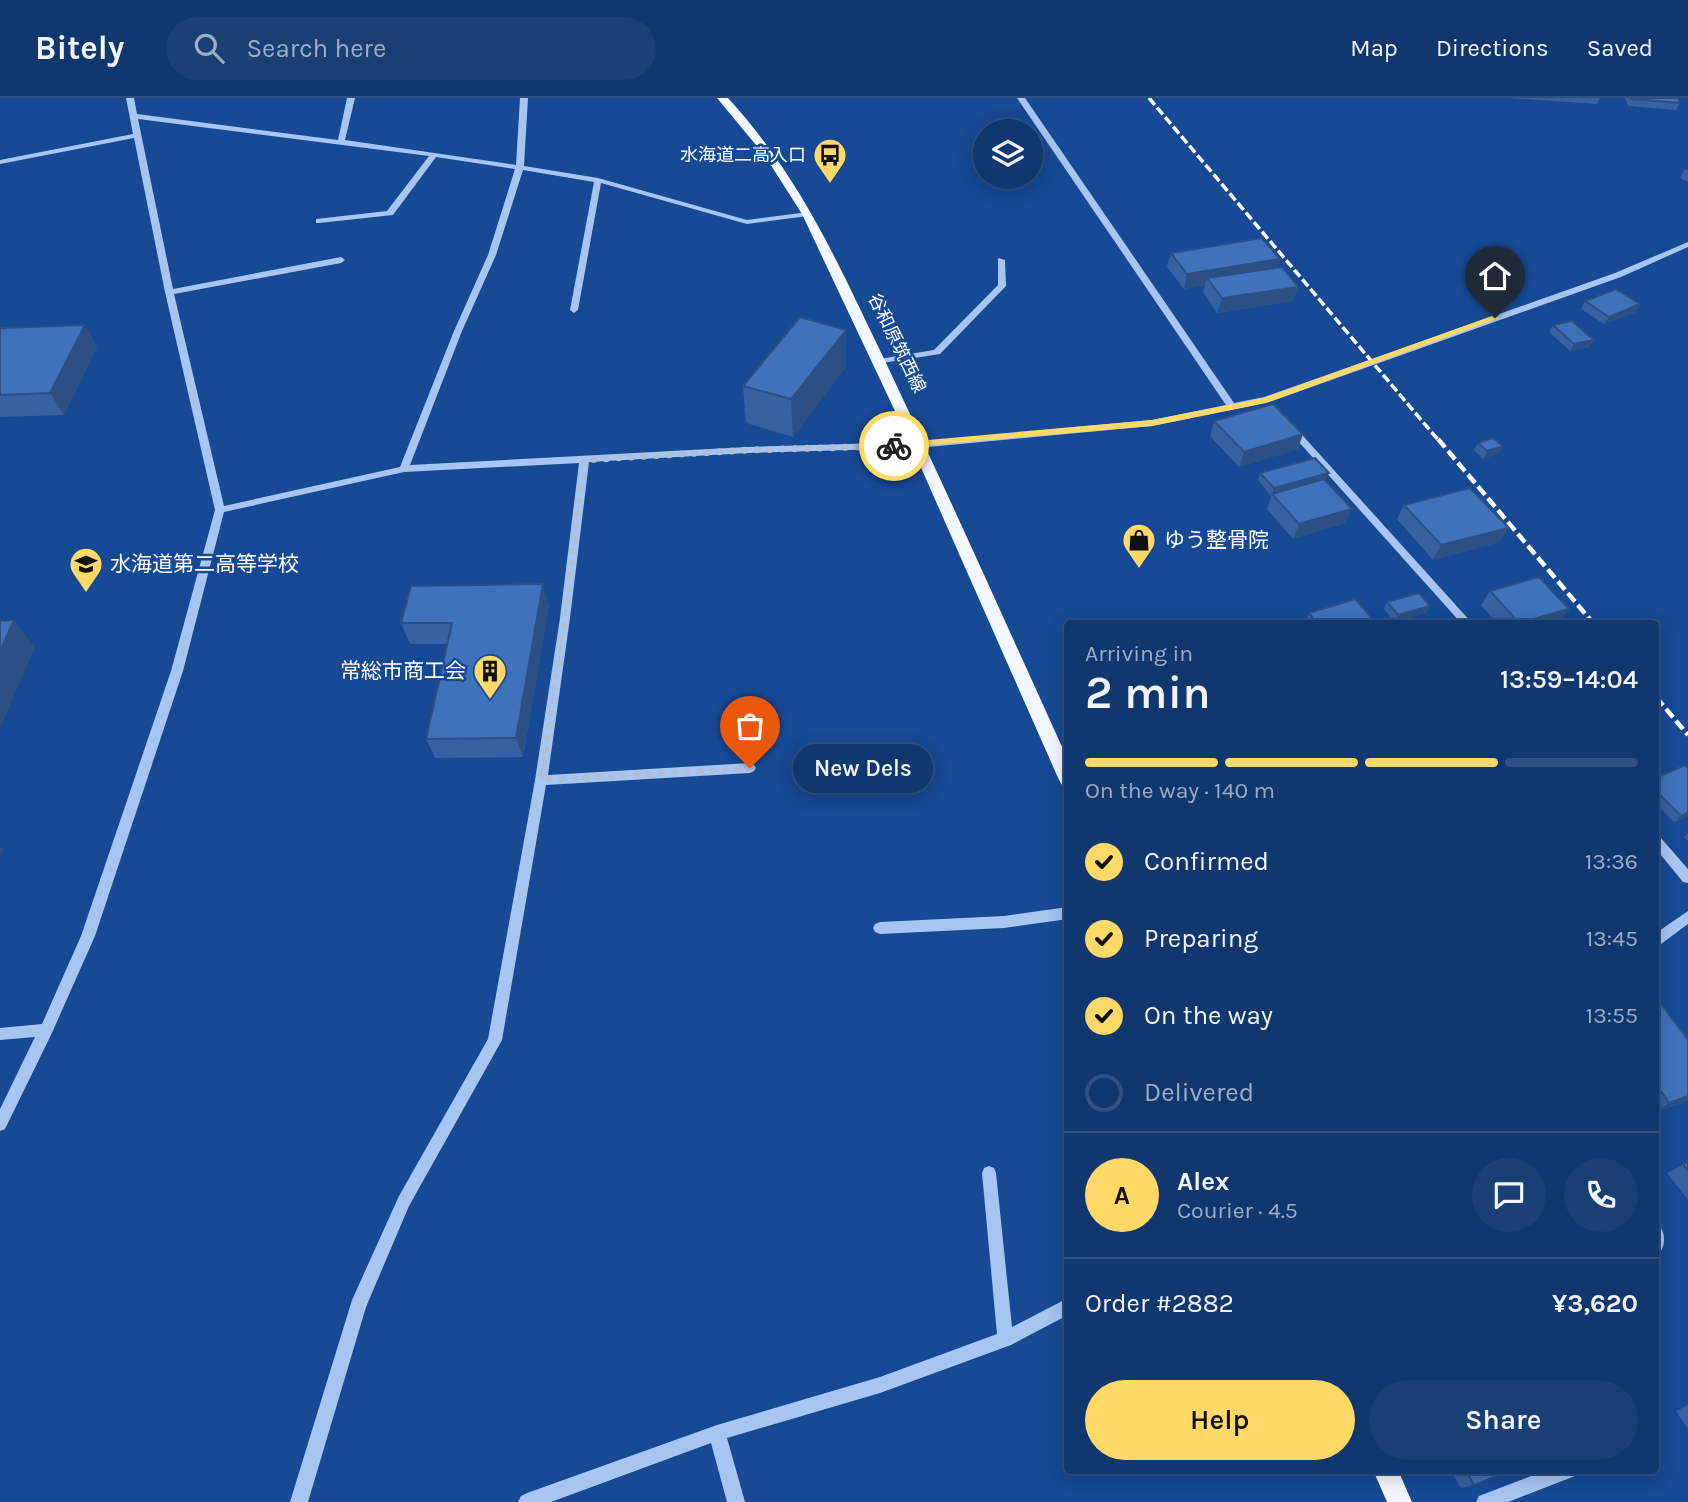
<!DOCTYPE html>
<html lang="en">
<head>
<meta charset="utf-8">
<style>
	body { margin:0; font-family:Karla,"Noto Sans JP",sans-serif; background:#1a3f74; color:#f1f3f6; height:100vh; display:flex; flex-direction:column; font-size:26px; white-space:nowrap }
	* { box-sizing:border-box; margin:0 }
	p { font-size:23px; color:#9cacc3 }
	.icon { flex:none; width:38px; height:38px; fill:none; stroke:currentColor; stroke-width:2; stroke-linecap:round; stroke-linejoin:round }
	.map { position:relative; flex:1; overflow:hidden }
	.side { position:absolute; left:1064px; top:522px; width:595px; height:854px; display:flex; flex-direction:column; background:#11376f; border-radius:7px; box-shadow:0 4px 18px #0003,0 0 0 2px #305182 }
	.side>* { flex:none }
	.fabs { position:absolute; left:973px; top:21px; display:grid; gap:14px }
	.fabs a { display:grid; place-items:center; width:70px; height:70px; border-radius:50%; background:#11376f; box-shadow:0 4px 18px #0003,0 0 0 2px #305182; font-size:35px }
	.pin { position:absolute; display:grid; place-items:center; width:60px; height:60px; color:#fff; margin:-72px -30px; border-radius:50% 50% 50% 0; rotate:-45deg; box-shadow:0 0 7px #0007 }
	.pin .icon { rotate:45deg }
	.courier { position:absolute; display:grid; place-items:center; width:70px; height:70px; margin:-35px; border:5px solid #ffd967; border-radius:50%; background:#fff; color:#222; box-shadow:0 2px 9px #0007 }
	.bubble { position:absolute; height:49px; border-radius:24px; background:#11376f; box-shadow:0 4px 18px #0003,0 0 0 2px #305182; font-size:23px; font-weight:600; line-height:49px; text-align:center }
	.headline em { font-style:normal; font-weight:600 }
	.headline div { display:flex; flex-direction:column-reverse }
	.headline { display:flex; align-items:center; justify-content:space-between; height:119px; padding:0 21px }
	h1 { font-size:46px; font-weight:600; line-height:52px }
	.bar { display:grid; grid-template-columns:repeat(4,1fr); gap:10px 7px; align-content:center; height:84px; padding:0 21px }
	.bar i { height:9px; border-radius:5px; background:#305182 }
	.bar .selected { background:#ffd967 }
	.bar p { grid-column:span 4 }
	.line { display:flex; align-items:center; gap:18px; padding:0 21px; border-top:2px solid #305182 }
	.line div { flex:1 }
	.round { display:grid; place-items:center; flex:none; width:74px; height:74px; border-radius:37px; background:#1a3f74 }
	ol { padding:0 21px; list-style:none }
	li { display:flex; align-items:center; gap:21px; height:77px }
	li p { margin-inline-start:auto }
	li .icon { padding:7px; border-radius:50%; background:#ffd967; color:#111; stroke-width:4 }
	li:last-child { color:#9cacc3 }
	li i { width:38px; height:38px; border:4px solid #305182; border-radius:50% }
	.button { display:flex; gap:14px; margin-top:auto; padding:14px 21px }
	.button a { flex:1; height:80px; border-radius:42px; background:#ffd967; color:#111; font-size:28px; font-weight:600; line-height:80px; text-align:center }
	.button a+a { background:#1a3f74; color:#f1f3f6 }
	header { display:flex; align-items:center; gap:42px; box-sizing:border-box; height:98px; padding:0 35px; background:#11376f; border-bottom:2px solid #305182 }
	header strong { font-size:33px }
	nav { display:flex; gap:38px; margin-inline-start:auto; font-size:24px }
	.search { width:490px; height:63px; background:#1a3f74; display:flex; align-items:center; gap:18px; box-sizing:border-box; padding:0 24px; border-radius:38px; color:#9cacc3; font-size:26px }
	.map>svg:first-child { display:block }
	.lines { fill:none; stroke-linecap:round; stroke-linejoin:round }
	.minor { fill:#a7c5f1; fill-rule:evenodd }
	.major { fill:#f1f6ff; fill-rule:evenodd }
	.rail-far1 { stroke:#fff; stroke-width:3.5; stroke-dasharray:9 3.5; stroke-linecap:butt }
	.rail { stroke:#fff; stroke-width:4.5; stroke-dasharray:11 4.5; stroke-linecap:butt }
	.wall { fill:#3662a1 }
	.shaded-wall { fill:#2c5083 }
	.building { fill:#3f72bb; stroke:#2c5083; stroke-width:2 }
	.route { fill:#ffd967 }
	.done { stroke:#aebfda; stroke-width:7; stroke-dasharray:0 12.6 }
	.labels { text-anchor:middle; stroke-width:5; stroke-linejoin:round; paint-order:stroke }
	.far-poi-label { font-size:18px; fill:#fff; stroke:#174994; text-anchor:end }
	.far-street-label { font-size:18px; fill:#fff; stroke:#174994 }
	.poi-label { font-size:21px; fill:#fff; stroke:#174994; text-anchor:start }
</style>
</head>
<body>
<header>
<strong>Bitely</strong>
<div class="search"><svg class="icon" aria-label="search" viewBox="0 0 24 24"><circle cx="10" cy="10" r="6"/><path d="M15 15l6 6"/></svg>Search here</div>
<nav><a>Map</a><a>Directions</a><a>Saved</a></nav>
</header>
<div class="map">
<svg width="1688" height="1404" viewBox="0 0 1688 1404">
	<rect width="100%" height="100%" fill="#174994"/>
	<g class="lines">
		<!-- minor -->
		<path class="minor" d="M126 0H134L137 16 338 42 347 0H355L345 42 516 67 520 0H528L524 68 598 80 747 122 808 114 812 116 808 118 747 126 601 85 578 212 574 215 570 212 594 84 523 72 496 157 462 233 410 367 747 349 918 344 1152 322 1226 307 1017 0H1025L1234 305 1264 299 1615 175 1688 144V149L1621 179 1269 304 1152 328 918 350 747 355 589 364 570 520 548 677 750 665 754 667 756 670 754 673 750 675 546 687 502 942 409 1108 366 1209 308 1404H290L352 1202 399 1098 488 941 535 682 560 520 579 365 404 374 224 414 183 573 95 838 51 937 5 1031 0 1033V1011L35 939 0 942V930L42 926 81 838 171 573 215 412 165 194 134 40 0 66V62L133 36ZM138 21 429 58 387 113 316 121V125H319L393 117 436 59 515 71 488 157 454 233 400 369 224 408 174 196 341 165 345 162 341 159 173 191Z
			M998 160 1005 162 1006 188 940 256 876 266 874 264 879 261 934 252 998 187Z
			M1292 328 1295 329 1472 525H1461L1289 333V329Z
			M1656 738 1660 739 1688 771V785L1683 784 1656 751Z
			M1068 809V821L1004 830 880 836 875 834 873 830 875 826 880 824 1004 818Z
			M1688 813V826L1661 846 1656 848V835Z
			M989 1068 994 1070 996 1075 1012 1229 1068 1200V1217L1011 1247 880 1295 727 1340 745 1404H727L711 1345 551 1404H518L521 1398 527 1395 717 1327 880 1279 997 1236 982 1075 984 1070Z
			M1656 1127 1661 1130C1665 1137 1665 1146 1661 1153L1656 1156Z
			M1547 1372H1577L1575 1378 1508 1404H1476L1479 1398Z"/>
		<!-- major -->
		<path class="major" d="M717 0H728C803 82 839 168 887 267 949 398 1008 530 1068 662V689L1062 687 1059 682 911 347 802 116 765 58Z
			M1373 1372H1398L1412 1404H1387Z"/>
		<!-- rail-far1 -->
		<path class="rail-far1" d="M1149 0 1439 343"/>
		<!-- rail -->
		<path class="rail" d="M1438 341 1593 525
			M1656 599 1688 637"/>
	</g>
	<!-- wall -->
	<path class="wall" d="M1509 0H1600L1597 6Z
		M1625 0H1678L1680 5 1676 12 1628 8Z
		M1688 71V84L1680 80 1684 72Z
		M1171 155 1280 161 1277 169 1298 189 1293 203 1217 215 1203 194 1205 187 1184 191 1167 169Z
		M1585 203 1640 206 1636 214 1604 226 1581 211Z
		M85 227 97 249 64 317 0 319V230Z
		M1553 227 1594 242 1589 249 1570 253 1549 234Z
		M846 269 793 339 746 325 743 288Z
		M1214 323 1298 351 1239 369 1210 338Z
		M1478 345 1503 348 1499 355 1483 361 1474 352Z
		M1260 375 1326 383 1352 411 1345 425 1293 441 1267 411 1271 398 1258 382Z
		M1404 407 1500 444 1433 462 1397 421Z
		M1490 493 1559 525H1497L1481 507Z
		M1387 504 1430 508 1426 515 1394 524 1384 511Z
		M549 507 523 659 435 660 426 641 448 546H410L401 525Z
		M1309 515 1376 525H1305Z
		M1656 680 1688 718 1674 724 1656 706Z
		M1688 735V743L1684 739Z
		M1656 904 1688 942V1003L1656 1014Z
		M1688 1064V1102L1667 1075Z
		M1688 1307V1331L1676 1313Z
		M1451 1372H1512L1474 1387 1461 1390Z"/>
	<!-- shaded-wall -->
	<path class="shaded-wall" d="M1280 161 1275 176 1207 180 1205 187 1184 191 1187 176Z
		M1298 189 1293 203 1217 215 1222 200Z
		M1640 206 1636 214 1604 226 1609 219Z
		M85 227 97 249 64 317 50 295Z
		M846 232V269L793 339 791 301Z
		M1594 242 1589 249 1570 253 1574 246Z
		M1303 336 1298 351 1239 369 1244 354Z
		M1503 348 1499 355 1483 361 1487 353Z
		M1329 375 1326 382 1272 396 1271 398 1274 390Z
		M1352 411 1345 425 1293 441 1299 426Z
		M1509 430 1500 444 1433 462 1441 447Z
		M543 486 549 507 523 659 516 640Z
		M1430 508 1426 515 1394 524 1398 517Z
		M1569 511 1559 525H1522Z
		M14 522 35 549 0 631V553Z
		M1688 714V718L1674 724 1681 718Z
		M0 748 4 751 0 760Z
		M1688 998V1003L1656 1014 1669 1005Z"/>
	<!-- building -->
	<path class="building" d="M1631 0H1678L1680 5 1632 1Z
		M1262 140 1280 161 1187 176 1171 155Z
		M1282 169 1298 189 1222 200 1207 180Z
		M1616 191 1640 206 1609 219 1585 203Z
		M800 219 846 232 791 301 743 288Z
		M1572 223 1594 242 1574 246 1553 227Z
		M85 227 50 295 0 297V230Z
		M1273 306 1303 336 1244 354 1214 323Z
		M1493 340 1503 348 1487 353 1478 345Z
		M1315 360 1329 375 1274 390 1260 375Z
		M1324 381 1352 411 1299 426 1272 396Z
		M1470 390 1509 430 1441 447 1404 407Z
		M1539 479 1569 511 1519 525 1490 493Z
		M543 486 516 640 426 641 452 525H401L411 488Z
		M1419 495 1430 508 1398 517 1387 504Z
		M1355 501 1376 525H1317L1309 515Z
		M14 522 0 553V523Z
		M1685 667 1688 670V714L1681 718 1656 693V680Z
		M1659 903 1688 942V998L1669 1005 1656 986V904Z
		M1688 1064V1073L1683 1066Z
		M1466 1372H1512L1474 1387Z"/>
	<!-- route -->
	<path class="route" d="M1492 218 1499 220 1266 305 1152 328 894 350 889 348 894 345 1152 322 1264 300Z"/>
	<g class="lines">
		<!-- done -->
		<path class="done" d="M750 670 541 682 565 520 584 362 747 352 894 348"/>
	</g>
	<!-- icons -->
	<defs>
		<symbol id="bus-pin" viewBox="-11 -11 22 30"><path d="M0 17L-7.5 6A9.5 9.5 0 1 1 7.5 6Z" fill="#ffd967" stroke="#174994"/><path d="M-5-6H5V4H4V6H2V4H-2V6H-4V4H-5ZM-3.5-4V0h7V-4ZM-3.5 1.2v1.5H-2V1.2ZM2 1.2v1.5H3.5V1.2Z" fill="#111"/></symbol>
		<symbol id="shop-pin" viewBox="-11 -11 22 30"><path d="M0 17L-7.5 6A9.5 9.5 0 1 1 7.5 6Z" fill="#ffd967" stroke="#174994"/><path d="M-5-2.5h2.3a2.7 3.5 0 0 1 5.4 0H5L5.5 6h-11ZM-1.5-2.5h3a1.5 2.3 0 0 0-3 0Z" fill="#111"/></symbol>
		<symbol id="school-pin" viewBox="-11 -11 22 30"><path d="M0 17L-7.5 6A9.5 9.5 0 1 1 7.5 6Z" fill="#ffd967" stroke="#174994"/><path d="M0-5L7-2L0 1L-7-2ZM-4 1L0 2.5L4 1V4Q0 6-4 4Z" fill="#111"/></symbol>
		<symbol id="building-pin" viewBox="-11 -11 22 30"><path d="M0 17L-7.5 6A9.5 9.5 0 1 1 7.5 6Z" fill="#ffd967" stroke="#174994"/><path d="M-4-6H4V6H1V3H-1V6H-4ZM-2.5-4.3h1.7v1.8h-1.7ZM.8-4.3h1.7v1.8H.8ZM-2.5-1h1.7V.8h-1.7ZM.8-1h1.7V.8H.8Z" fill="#111"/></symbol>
	</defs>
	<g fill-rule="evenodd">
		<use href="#bus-pin" x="811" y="38" width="38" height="52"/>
		<use href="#shop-pin" x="1120" y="423" width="38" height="52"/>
		<use href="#school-pin" x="67" y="447" width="38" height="52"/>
		<use href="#building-pin" x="471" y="554" width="38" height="52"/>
	</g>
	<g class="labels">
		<!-- far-poi labels -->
		<g class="far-poi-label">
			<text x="806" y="63">水海道二高入口</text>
		</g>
		<!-- far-street labels -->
		<g class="far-street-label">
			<text transform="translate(897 245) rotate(64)" y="6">谷和原筑西線</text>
		</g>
		<!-- poi labels -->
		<g class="poi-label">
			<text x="1164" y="449">ゆう整骨院</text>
			<text x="110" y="473">水海道第二高等学校</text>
			<text x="466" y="580" text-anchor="end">常総市商工会</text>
		</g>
	</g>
</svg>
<div class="fabs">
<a><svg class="icon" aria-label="layers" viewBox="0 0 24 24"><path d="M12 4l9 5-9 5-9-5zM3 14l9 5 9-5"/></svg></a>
</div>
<div class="pin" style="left:750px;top:670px;background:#ea580c"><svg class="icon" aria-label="bag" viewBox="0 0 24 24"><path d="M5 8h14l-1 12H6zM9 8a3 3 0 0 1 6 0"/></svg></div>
<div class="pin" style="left:1495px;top:220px;background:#1f2937"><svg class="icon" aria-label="home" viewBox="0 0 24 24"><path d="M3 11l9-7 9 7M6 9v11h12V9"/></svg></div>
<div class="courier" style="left:894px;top:348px"><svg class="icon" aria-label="bike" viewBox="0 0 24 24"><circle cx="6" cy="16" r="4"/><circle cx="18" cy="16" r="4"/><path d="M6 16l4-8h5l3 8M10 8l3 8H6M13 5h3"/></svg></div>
<div class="bubble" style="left:793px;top:646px;width:140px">New Dels</div>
<section class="side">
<div class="headline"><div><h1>2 min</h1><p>Arriving in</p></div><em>13:59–14:04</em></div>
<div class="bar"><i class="selected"></i><i class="selected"></i><i class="selected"></i><i></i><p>On the way · 140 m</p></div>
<ol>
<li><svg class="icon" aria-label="check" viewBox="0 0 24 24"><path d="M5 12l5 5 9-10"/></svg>Confirmed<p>13:36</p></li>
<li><svg class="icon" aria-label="check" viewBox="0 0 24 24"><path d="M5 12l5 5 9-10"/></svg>Preparing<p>13:45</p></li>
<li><svg class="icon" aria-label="check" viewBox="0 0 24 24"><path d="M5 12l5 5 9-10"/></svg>On the way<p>13:55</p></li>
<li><i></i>Delivered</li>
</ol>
<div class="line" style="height:126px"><b class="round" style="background:#ffd967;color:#111">A</b><div><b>Alex</b><p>Courier · 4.5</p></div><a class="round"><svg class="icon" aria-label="chat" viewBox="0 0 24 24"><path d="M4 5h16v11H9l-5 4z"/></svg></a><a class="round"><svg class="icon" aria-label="phone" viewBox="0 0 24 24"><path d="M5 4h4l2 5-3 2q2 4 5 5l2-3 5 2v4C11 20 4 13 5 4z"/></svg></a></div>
<div class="line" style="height:91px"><div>Order #2882</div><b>¥3,620</b></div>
<div class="button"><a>Help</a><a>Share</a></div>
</section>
</div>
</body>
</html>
